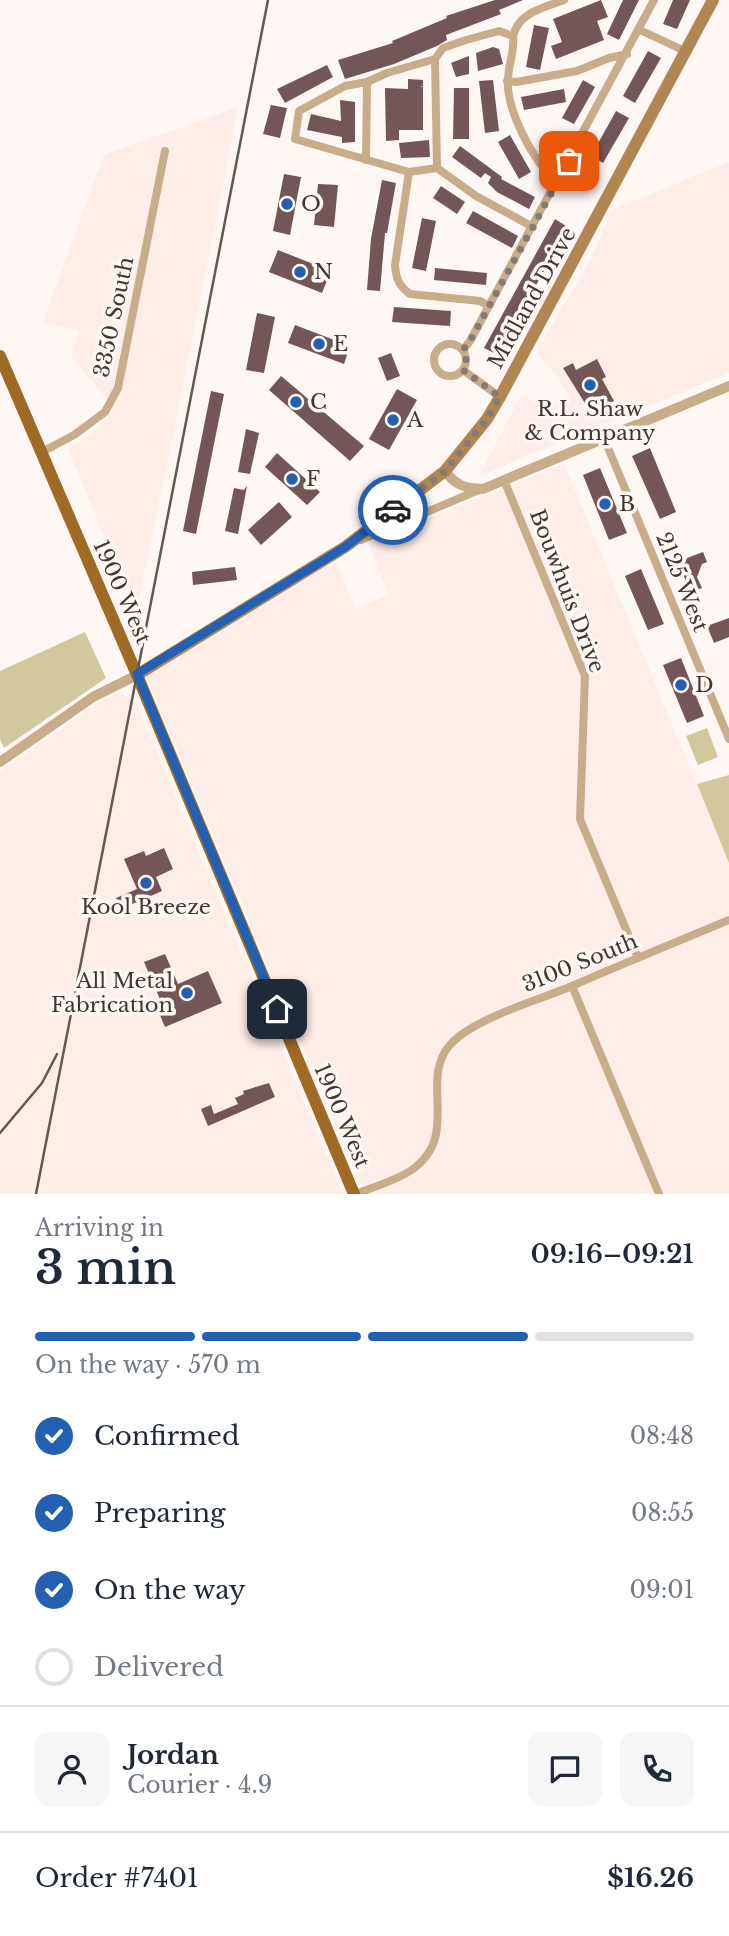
<!DOCTYPE html>
<html lang="en">
<head>
<meta charset="utf-8">
<style>
	body { margin:0; font-family:"Libre Baskerville",serif; background:#f6f6f7; color:#1f2937; height:100vh; display:flex; flex-direction:column; font-size:26px; white-space:nowrap }
	* { box-sizing:border-box; margin:0 }
	p { font-size:23px; color:#747a83 }
	.icon { flex:none; width:38px; height:38px; fill:none; stroke:currentColor; stroke-width:2; stroke-linecap:round; stroke-linejoin:round }
	.map { position:relative; height:1194px; overflow:hidden }
	.details { display:flex; flex-direction:column; background:#fff; flex:1 }
	.details>* { flex:none }
	.pin { position:absolute; display:grid; place-items:center; width:60px; height:60px; color:#fff; margin:-30px; border-radius:14px; box-shadow:0 4px 10px #0006 }
	.courier { position:absolute; display:grid; place-items:center; width:70px; height:70px; margin:-35px; border:5px solid #2360b2; border-radius:50%; background:#fff; color:#222; box-shadow:0 2px 9px #0007 }
	.headline em { font-style:normal; font-weight:600 }
	.headline div { display:flex; flex-direction:column-reverse }
	.headline { display:flex; align-items:center; justify-content:space-between; height:119px; padding:0 35px }
	h1 { font-size:46px; font-weight:600; line-height:52px }
	.bar { display:grid; grid-template-columns:repeat(4,1fr); gap:10px 7px; align-content:center; height:84px; padding:0 35px }
	.bar i { height:9px; border-radius:5px; background:#e0e1e3 }
	.bar .on { background:#2360b2 }
	.bar p { grid-column:span 4 }
	.line { display:flex; align-items:center; gap:18px; padding:0 35px; border-top:2px solid #e0e1e3 }
	.line div { flex:1 }
	.round { display:grid; place-items:center; flex:none; width:74px; height:74px; border-radius:14px; background:#f6f6f7 }
	ol { padding:0 35px; list-style:none }
	li { display:flex; align-items:center; gap:21px; height:77px }
	li p { margin-inline-start:auto }
	li .icon { padding:7px; border-radius:50%; background:#2360b2; color:#fff; stroke-width:4 }
	li:last-child { color:#747a83 }
	li i { width:38px; height:38px; border:4px solid #e0e1e3; border-radius:50% }
	.map>svg:first-child { display:block }
	.built { fill:#ffede7 }
	.green { fill:#d1c99d }
	.building { fill:#745558 }
	.lines { fill:none; stroke-linecap:round; stroke-linejoin:round }
	.minor { stroke:#c9ac8a; stroke-width:8 }
	.tertiary { stroke:#c9ac8a; stroke-width:10 }
	.secondary { stroke:#b18653; stroke-width:12 }
	.primary { stroke:#9f6a23; stroke-width:12 }
	.rail { stroke:#645853; stroke-width:2.5 }
	.done { stroke:#857a75; stroke-width:7; stroke-dasharray:0 12.6 }
	.route { stroke:#2360b2; stroke-width:9 }
	.poi-dot { fill:#2360b2; stroke:#fef7f4; stroke-width:2.5 }
	.labels { text-anchor:middle; stroke-width:7; stroke-linejoin:round; paint-order:stroke }
	.poi-label { font-size:21px; fill:#443631; stroke:#fef7f4; text-anchor:start }
	.street-label { font-size:21px; fill:#443631; stroke:#fef7f4 }
</style>
</head>
<body>
<div class="map">
<svg width="729" height="1194" viewBox="0 0 729 1194">
	<rect width="100%" height="100%" fill="#fef7f4"/>
	<!-- built -->
	<path class="built" d="M238 107 173 434 136 613 68 448 85 439 108 419 107 399 71 356 79 331 43 322 104 155Z
		M729 162V373L480 475 521 395 550 409 570 399 559 378 536 352 591 259 612 210Z
		M564 464 729 862V1194H365L146 676 335 559 355 609 389 595 368 543Z
		M120 692 136 703 343 1194H0V772L97 704Z"/>
	<!-- green -->
	<path class="green" d="M85 632 106 678 4 748 0 739V671Z
		M707 728 718 757 698 765 686 736Z
		M729 775V863L697 784Z"/>
	<!-- building -->
	<path class="building" d="M495 0H523L499 10 501 14 446 35 447 40 437 46 394 64 345 79 338 60 393 43 392 41 447 18 446 16Z
		M601 0 608 17 597 21 604 40 556 59 551 46 562 42 553 19Z
		M623 0H639L619 40 607 34Z
		M673 0H690L677 29 663 24Z
		M534 25 549 28 540 70 526 67Z
		M493 47 499 49 503 64 478 71 476 53Z
		M648 51 661 58 635 103 623 96Z
		M469 56V74L456 77 451 63Z
		M327 65 333 77 285 103 277 89Z
		M408 79 423 80V86L420 87H423V130H399V140L386 141 385 88 408 89Z
		M493 80 499 131 485 133 479 81Z
		M583 80 595 87 574 124 562 118Z
		M454 88H469V139H453Z
		M564 89 566 102 524 110 521 97Z
		M340 100 355 102V142L342 143V137L307 130 311 114 341 121Z
		M271 105 287 108 280 138 263 134Z
		M616 111 629 118 603 163 591 156Z
		M510 135 531 172 519 179 498 142Z
		M429 140 430 157 401 158 399 143Z
		M460 146 502 177 501 179 535 197 529 209 497 192 488 183 491 177 485 173 481 178 452 157Z
		M284 174 301 177 290 235 273 231Z
		M382 180 396 183 387 233H385L380 291 367 290 371 239Z
		M318 184 338 185 334 227 314 225Z
		M441 186 465 202 457 214 433 198Z
		M473 211 518 236 512 248 466 223Z
		M422 218 436 221 426 271 412 268Z
		M555 219 566 226 549 257 551 258 498 355 484 348Z
		M278 250 331 271 322 293 269 272Z
		M435 268 487 273 486 285 434 280Z
		M394 307 451 311 450 326 392 322Z
		M257 313 275 317 264 373 246 370Z
		M295 325 350 346 344 364 288 343Z
		M391 353 400 376 387 381 378 358Z
		M597 359 606 377 602 379 614 401 591 413 563 368 573 363 576 370Z
		M281 376 364 446 350 461 269 390Z
		M397 389 417 400 389 450 369 439Z
		M211 391 224 394 196 534 183 531Z
		M246 429 259 433 250 474 238 472Z
		M650 448 676 512 660 519 632 456Z
		M277 453 320 492 307 505 265 467Z
		M600 468 627 533 609 540 583 475Z
		M247 486 238 534 225 531 234 488 244 490Z
		M279 502 292 517 261 545 248 530Z
		M703 552 707 562 702 564 697 577 702 588 690 592 682 571 687 558Z
		M235 567 237 580 193 585 192 572Z
		M641 569 664 624 648 630 625 576Z
		M729 618V637L714 643 707 626Z
		M681 658 704 716 687 723 663 665Z
		M164 848 173 869 156 877 162 891 121 909 116 898 137 889 124 859 144 851 146 856Z
		M165 954 178 984 208 971 222 1003 165 1027 159 1013 165 1011 144 962Z
		M269 1083 275 1097 208 1126 201 1109 211 1105 214 1114 238 1104 235 1098 244 1094 243 1091Z"/>
	<g class="lines">
		<!-- minor -->
		<path class="minor" d="M640 30 687 52
			M513 36C515 52 508 64 508 80 506 110 534 163 557 182
			M435 59 437 168
			M507 81 516 82 577 71 609 58 627 54
			M366 160 367 82
			M409 172 395 265C396 279 399 286 410 294L480 301 489 306
			M533 227 476 196 437 168 409 172 295 139 299 111 345 86 367 82 387 73 435 59 443 48 466 40 499 31 513 36C519 12 543 8 564 0
			M434 360a16 16 0 1 1 32 0a16 16 0 1 1-32 0Z
			M463 350 470 341 654 0
			M463 370 500 397
			M604 438 729 739
			M40 453 74 435 105 412 118 388 165 151
			M504 480 585 676 580 819 638 958
			M361 540 481 489
			M572 986 659 1194
			M356 1194C373 1187 395 1181 410 1171 462 1137 419 1082 449 1046 471 1019 539 1000 572 986 624 963 677 942 729 920"/>
		<!-- tertiary -->
		<path class="tertiary" d="M445 471C456 486 465 488 483 489L729 386
			M0 762 93 697 137 675"/>
		<!-- secondary -->
		<path class="secondary" d="M137 675 345 547 445 471 487 419 500 397 713 0"/>
		<!-- primary -->
		<path class="primary" d="M0 356 137 675 354 1194"/>
		<!-- rail -->
		<path class="rail" d="M0 1133 42 1083 57 1054
			M36 1194 268 0"/>
	</g>
	<g class="lines">
		<!-- done -->
		<path class="done" d="M393 510 445 471 487 419 500 397 463 370 466 359 463 350 470 341 569 161"/>
		<!-- route -->
		<path class="route" d="M277 1009 137 674 345 547 393 510"/>
	</g>
	<!-- markers -->
	<g class="poi-dot">
		<circle cx="287" cy="204" r="7"/>
		<circle cx="300" cy="272" r="7"/>
		<circle cx="319" cy="344" r="7"/>
		<circle cx="590" cy="385" r="7"/>
		<circle cx="296" cy="402" r="7"/>
		<circle cx="393" cy="420" r="7"/>
		<circle cx="292" cy="479" r="7"/>
		<circle cx="605" cy="504" r="7"/>
		<circle cx="681" cy="685" r="7"/>
		<circle cx="146" cy="883" r="7"/>
		<circle cx="187" cy="993" r="7"/>
	</g>
	<g class="labels">
		<!-- poi labels -->
		<g class="poi-label">
			<text x="301" y="211">O</text>
			<text x="314" y="279">N</text>
			<text x="333" y="351">E</text>
			<text x="310" y="409">C</text>
			<text x="590" y="416" text-anchor="middle">R.L. Shaw<tspan x="590" dy="24">&amp; Company</tspan></text>
			<text x="407" y="427">A</text>
			<text x="306" y="486">F</text>
			<text x="619" y="511">B</text>
			<text x="695" y="692">D</text>
			<text x="146" y="914" text-anchor="middle">Kool Breeze</text>
			<text x="173" y="988" text-anchor="end">All Metal<tspan x="173" dy="24">Fabrication</tspan></text>
		</g>
		<!-- street labels -->
		<g class="street-label">
			<text transform="translate(532 298) rotate(-61)" y="7">Midland Drive</text>
			<text transform="translate(114 317) rotate(-78)" y="7">3350 South</text>
			<text transform="translate(682 582) rotate(68)" y="7">2125 West</text>
			<text transform="translate(567 591) rotate(69)" y="7">Bouwhuis Drive</text>
			<text transform="translate(122 592) rotate(66)" y="7">1900 West</text>
			<text transform="translate(580 963) rotate(-22)" y="7">3100 South</text>
			<text transform="translate(342 1116) rotate(67)" y="7">1900 West</text>
		</g>
	</g>
</svg>
<div class="pin" style="left:569px;top:161px;background:#ea580c"><svg class="icon" aria-label="bag" viewBox="0 0 24 24"><path d="M5 8h14l-1 12H6zM9 8a3 3 0 0 1 6 0"/></svg></div>
<div class="pin" style="left:277px;top:1009px;background:#1f2937"><svg class="icon" aria-label="home" viewBox="0 0 24 24"><path d="M3 11l9-7 9 7M6 9v11h12V9"/></svg></div>
<div class="courier" style="left:393px;top:510px"><svg class="icon" aria-label="car" viewBox="0 0 24 24"><path d="M5 17H2v-5l4-1 3-4h7l3 4 3 1v5h-3M9 17h6M6 11h13"/><circle cx="7" cy="17" r="2"/><circle cx="17" cy="17" r="2"/></svg></div>
</div>
<section class="details">
<div class="headline"><div><h1>3 min</h1><p>Arriving in</p></div><em>09:16–09:21</em></div>
<div class="bar"><i class="on"></i><i class="on"></i><i class="on"></i><i></i><p>On the way · 570 m</p></div>
<ol>
<li><svg class="icon" aria-label="check" viewBox="0 0 24 24"><path d="M5 12l5 5 9-10"/></svg>Confirmed<p>08:48</p></li>
<li><svg class="icon" aria-label="check" viewBox="0 0 24 24"><path d="M5 12l5 5 9-10"/></svg>Preparing<p>08:55</p></li>
<li><svg class="icon" aria-label="check" viewBox="0 0 24 24"><path d="M5 12l5 5 9-10"/></svg>On the way<p>09:01</p></li>
<li><i></i>Delivered</li>
</ol>
<div class="line" style="height:126px"><a class="round"><svg class="icon" aria-label="person" viewBox="0 0 24 24"><circle cx="12" cy="8" r="4"/><path d="M4 21q1-7 8-7t8 7"/></svg></a><div><b>Jordan</b><p>Courier · 4.9</p></div><a class="round"><svg class="icon" aria-label="chat" viewBox="0 0 24 24"><path d="M4 5h16v11H9l-5 4z"/></svg></a><a class="round"><svg class="icon" aria-label="phone" viewBox="0 0 24 24"><path d="M5 4h4l2 5-3 2q2 4 5 5l2-3 5 2v4C11 20 4 13 5 4z"/></svg></a></div>
<div class="line" style="height:91px"><div>Order #7401</div><b>$16.26</b></div>
</section>
</body>
</html>
